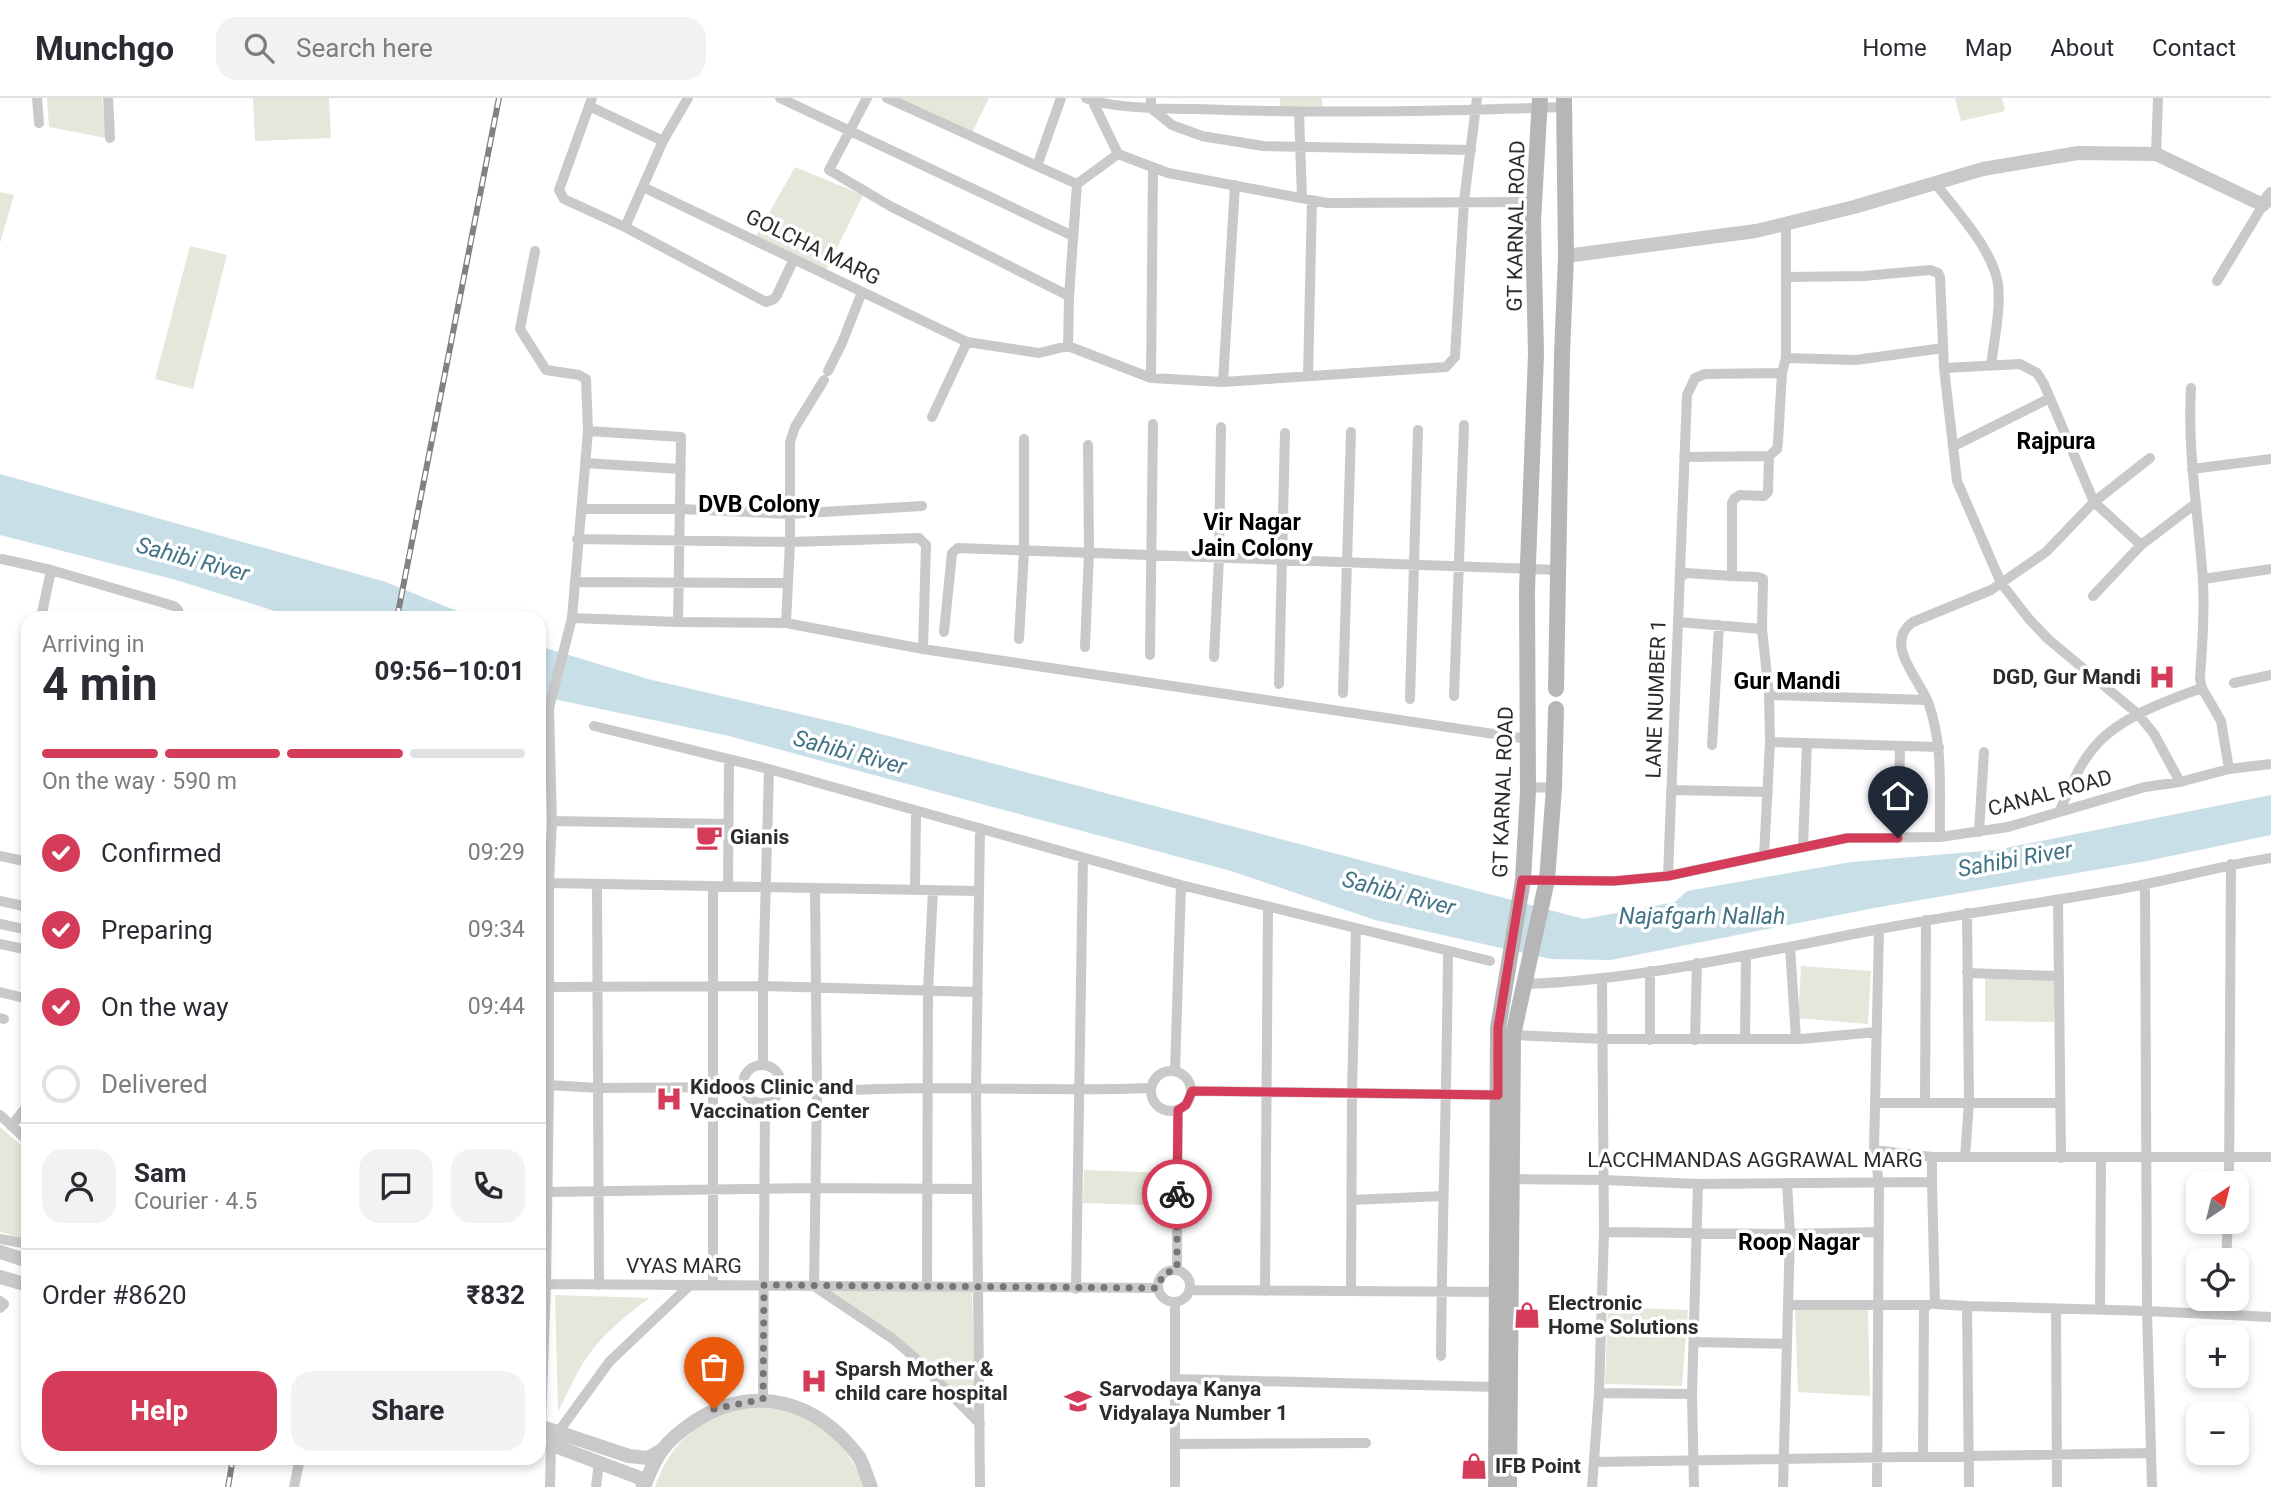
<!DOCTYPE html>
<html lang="en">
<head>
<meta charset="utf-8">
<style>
	body { margin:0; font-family:Roboto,sans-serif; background:#f2f2f3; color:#2b2b33; height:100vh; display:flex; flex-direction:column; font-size:26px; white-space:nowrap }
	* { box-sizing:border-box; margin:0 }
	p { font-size:23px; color:#7c7c81 }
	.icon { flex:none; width:38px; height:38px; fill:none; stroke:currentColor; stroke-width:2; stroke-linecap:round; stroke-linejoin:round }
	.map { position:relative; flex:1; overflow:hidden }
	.side { position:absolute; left:21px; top:513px; width:525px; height:854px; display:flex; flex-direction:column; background:#fff; border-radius:21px; box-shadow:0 4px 10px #0003 }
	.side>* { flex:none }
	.needle { width:46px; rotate:35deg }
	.controls { position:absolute; left:2186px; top:1073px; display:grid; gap:14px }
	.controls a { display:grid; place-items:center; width:63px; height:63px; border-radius:14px; background:#fff; box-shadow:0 4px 10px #0003; font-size:35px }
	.pin { position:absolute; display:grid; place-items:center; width:60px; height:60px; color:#fff; margin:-72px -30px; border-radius:50% 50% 50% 0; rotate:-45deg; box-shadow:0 0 7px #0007 }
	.pin .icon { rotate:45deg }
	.courier { position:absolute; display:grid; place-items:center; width:70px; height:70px; margin:-35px; border:5px solid #d53c59; border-radius:50%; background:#fff; color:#222; box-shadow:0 2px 9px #0007 }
	.summary em { font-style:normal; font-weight:700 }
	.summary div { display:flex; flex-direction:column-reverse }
	.summary { display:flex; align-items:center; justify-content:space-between; height:119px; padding:0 21px }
	h1 { font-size:46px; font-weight:700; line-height:52px }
	.bar { display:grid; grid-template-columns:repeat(4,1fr); gap:10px 7px; align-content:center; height:84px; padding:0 21px }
	.bar i { height:9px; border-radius:5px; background:#e1e1e2 }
	.bar .selected { background:#d53c59 }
	.bar p { grid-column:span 4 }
	.line { display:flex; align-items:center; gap:18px; padding:0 21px; border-top:2px solid #e1e1e2 }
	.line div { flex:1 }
	.round { display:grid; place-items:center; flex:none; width:74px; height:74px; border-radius:21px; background:#f2f2f3 }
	ol { padding:0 21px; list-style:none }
	li { display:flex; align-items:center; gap:21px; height:77px }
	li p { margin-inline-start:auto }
	li .icon { padding:7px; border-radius:50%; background:#d53c59; color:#fff; stroke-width:4 }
	li:last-child { color:#7c7c81 }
	li i { width:38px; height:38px; border:4px solid #e1e1e2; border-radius:50% }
	.action { display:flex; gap:14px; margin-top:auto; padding:14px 21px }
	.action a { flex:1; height:80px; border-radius:21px; background:#d53c59; color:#fff; font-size:28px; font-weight:700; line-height:80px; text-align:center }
	.action a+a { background:#f2f2f3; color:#2b2b33 }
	header { display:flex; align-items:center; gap:42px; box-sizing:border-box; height:98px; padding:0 35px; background:#fff; border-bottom:2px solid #e1e1e2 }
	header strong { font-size:33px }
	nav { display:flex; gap:38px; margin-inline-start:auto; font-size:24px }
	.search { width:490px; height:63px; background:#f2f2f3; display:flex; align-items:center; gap:18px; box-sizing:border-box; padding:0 24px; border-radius:21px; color:#7c7c81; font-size:26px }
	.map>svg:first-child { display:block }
	.green { fill:#e4e8da }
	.water { fill:#c8dfe7 }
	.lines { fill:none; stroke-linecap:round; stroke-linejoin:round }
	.minor { stroke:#c9c9c9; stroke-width:10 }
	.tertiary { stroke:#c9c9c9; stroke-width:14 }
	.secondary { stroke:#b6b6b6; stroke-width:16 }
	.rail-casing { stroke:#818181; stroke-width:6 }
	.rail { stroke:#fff; stroke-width:3.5; stroke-dasharray:10; stroke-linecap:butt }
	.done { stroke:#767676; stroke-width:7; stroke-dasharray:0 12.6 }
	.route { stroke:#d53c59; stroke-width:9 }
	.labels { text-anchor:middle; stroke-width:7; stroke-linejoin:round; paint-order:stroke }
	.street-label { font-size:21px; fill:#2c2c2c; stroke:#fff }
	.poi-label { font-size:21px; font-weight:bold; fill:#2c2c2c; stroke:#fff; text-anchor:start }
	.neighbourhood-label { font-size:23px; font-weight:bold; fill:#000; stroke:#fff }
	.water-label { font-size:23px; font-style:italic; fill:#427486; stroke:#fff }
</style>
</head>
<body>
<header>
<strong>Munchgo</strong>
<div class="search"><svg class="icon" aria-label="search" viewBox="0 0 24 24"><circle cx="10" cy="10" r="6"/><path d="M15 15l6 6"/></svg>Search here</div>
<nav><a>Home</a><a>Map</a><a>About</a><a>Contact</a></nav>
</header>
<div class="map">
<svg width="2271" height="1389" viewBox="0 0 2271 1389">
	<rect width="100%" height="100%" fill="#fff"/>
	<!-- green -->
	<path class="green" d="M47 0H102L106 40 49 29Z
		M253 0H329L331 40 255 43Z
		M881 0H989L969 41Z
		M1280 0H1322V15H1280Z
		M1955 0H2002L2005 13 1961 23Z
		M795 69 863 97 825 174 753 143Z
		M0 94 14 97 0 145Z
		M190 148 227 157 193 291 155 281Z
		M1801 868 1871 873 1868 926 1798 920Z
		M1985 880 2054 881V924L1985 923Z
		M0 1029 28 1053V1142L0 1134Z
		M1084 1072 1173 1075 1171 1108 1083 1105Z
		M829 1192 972 1193 976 1316Z
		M555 1197 650 1200C625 1218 600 1238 583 1265 574 1280 566 1298 558 1314Z
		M1608 1209 1688 1212 1682 1288 1605 1286Z
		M1795 1210 1868 1212 1870 1298 1798 1294Z
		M754 1309C766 1311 780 1310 791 1314 828 1326 851 1355 865 1389H655C666 1357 684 1334 715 1319 726 1313 741 1312 754 1309Z"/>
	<!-- water -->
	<path class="water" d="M0 376 386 484 474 520H297L176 482 0 437Z
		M539 548 648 581 847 627 1584 821 1675 804 1687 793 1851 764 1995 752 2271 697V737L2147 763 1874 810 1611 862 1551 861 1375 822 1231 773 729 638 539 598Z"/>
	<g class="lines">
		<!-- minor -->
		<path class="minor" d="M37 0 39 25
			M108 0 110 40
			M592 0 559 92 564 101 625 129
			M688 0 663 43 625 129 766 204 774 201 777 197 794 161
			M780 0 1073 138
			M867 0 829 72 890 108 1069 198
			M887 0 1077 86 1118 56
			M1086 0C1108 10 1171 11 1197 11 1319 16 1441 13 1563 9
			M1091 0 1118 56 1168 75 1327 105 1534 104
			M1151 0V10L1172 27 1202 38 1263 48 1471 52
			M589 8 663 43
			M1299 14 1302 100
			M2156 56 2158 0
			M1037 68 1061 0
			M1935 85C1956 112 1993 152 1998 186 2001 213 1994 241 1991 268
			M643 89 967 244 1039 255 1068 248 1151 280 1153 69
			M535 153 520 231 546 272 579 277 586 281 588 333 572 520 549 610 552 723 549 785V987L546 1186 541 1328
			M1787 179 1864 178 1930 172 1938 175 1940 179 1944 270 1957 383 2001 485 2029 521 2048 541 2138 616 2154 636 2180 684
			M2217 183 2263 107
			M1068 248 1069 198 1077 86
			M1786 260 1856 262 1943 250
			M1944 270 2020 266 2037 275 2044 286 2094 404 2141 447
			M828 273 842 245 862 194
			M1308 278 1312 102
			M1151 280 1223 284 1235 87
			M1223 284 1446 269 1455 259 1464 103 1477 0
			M2191 290C2187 355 2199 419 2203 484 2205 517 2202 549 2200 581L2202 590 2221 623 2229 671
			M932 319 967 244
			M588 333 681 339 678 524
			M1954 348 2050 300
			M1684 359 1769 358
			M585 365 681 371
			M2192 371 2271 361
			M581 411H680L790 416 922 408
			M577 441 790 444 919 440 926 447 923 551
			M2 461 51 472 174 508 178 512V520
			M1680 480 1686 475 1732 478
			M2203 481 2271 471
			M575 484 787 485
			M2093 498 2141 447 2195 406
			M41 520 51 472
			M572 520 678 524 786 525 923 551 1528 641
			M1678 524 1762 531
			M786 525 790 444V344L795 329 824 282
			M944 534 952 455 958 450 1559 472
			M1019 541 1024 453V341
			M1085 549 1089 455 1088 347
			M1150 557 1153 326
			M1214 559 1219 460 1221 329
			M26 573 28 564
			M2234 585 2271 577
			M1279 586 1285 335
			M1343 595 1351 334
			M1769 597 1927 602
			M1454 598 1464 327
			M1410 601 1418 332
			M594 628 769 671 1181 787 1490 863
			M1770 644 1939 649
			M1712 647 1719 527
			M1528 689 1554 690
			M1671 692 1768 694
			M2060 712C2070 690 2080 664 2097 646 2121 619 2168 602 2202 590
			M552 723 728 726
			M1979 734 1984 654
			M1898 739 1900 648
			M1940 739C1939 694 1944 647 1928 604 1918 579 1883 545 1913 524L1991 492 2046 454 2094 404 2150 360
			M1803 749 1807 645
			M0 758 28 764
			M1764 758 1770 644 1769 597 1762 531 1763 485V481L1758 479 1732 478V405L1734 401 1740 397 1764 398 1768 394 1769 358 1777 351 1778 344 1782 275
			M1668 778 1687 297 1695 280 1705 276 1782 275 1786 260V125
			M1523 782 1614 783 1668 778 1847 740 1940 739 2008 729 2145 689 2180 684 2229 671 2271 666
			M549 785 978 793
			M597 786 599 1187
			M2145 787 2147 1213 2271 1219
			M728 788 729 662
			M815 790 817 994 814 1188 893 1241 915 1260 980 1326
			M915 791 916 714
			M0 803 28 809
			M2058 803 2061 1060
			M0 826 28 832
			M0 846 28 852
			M1790 849 1796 941
			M1967 875 2058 878
			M1602 881 1604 1134 1599 1295 1692 1296 1694 1389
			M1524 886C1644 882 1763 853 1880 831 1958 816 2037 806 2115 792 2168 783 2219 768 2271 760
			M548 889 763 888 978 894
			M0 894 28 901
			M0 920 4 921
			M1513 937 1603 941H1801L1877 934
			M1745 941 1746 857
			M1650 942V873
			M1695 942 1697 865
			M763 967V888L769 671
			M743 986a19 19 0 1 1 38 0a19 19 0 1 1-38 0Z
			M1151 993a20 20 0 1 1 40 0a20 20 0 1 1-40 0Z
			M1175 973 1181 787
			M549 987 599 990 743 989
			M780 990C830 995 880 990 930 990 1004 990 1077 993 1151 990
			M1192 993 1498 997
			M1875 1005H2060
			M1925 1005 1926 822
			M0 1017 28 1043
			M11 1028 28 1007
			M1874 1052 1932 1059
			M1965 1059 1969 1004 1967 815
			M1511 1081 1604 1082 1698 1086 1932 1084V1059H2271
			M1932 1084 1935 1206 1967 1208 1969 1389
			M2229 1085 2231 766
			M547 1094 814 1090 976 1091
			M1352 1102 1443 1098
			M1604 1134 1790 1136 1879 1134
			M0 1141 28 1146
			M2226 1162 2228 1124
			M1177 1171 1178 1012
			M1158 1188a16 16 0 1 1 32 0a16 16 0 1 1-32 0Z
			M546 1186 1158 1190
			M713 1187V788
			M927 1188 928 892 933 792
			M1076 1191 1083 760
			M1190 1192 1497 1194
			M1265 1193 1268 808
			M1351 1193 1352 995 1356 830
			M0 1203 4 1206 0 1210
			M1175 1204V1389
			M1788 1207H1929
			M1967 1208 2147 1213 2152 1389
			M2056 1212 2057 1389
			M2100 1212 2101 1060
			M2225 1217V1200
			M1694 1244 1787 1246
			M1441 1258C1442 1123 1447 988 1448 853
			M1175 1281 1496 1289
			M1692 1296 1698 1086
			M763 1301 765 1005
			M559 1333 610 1263 690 1187
			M1176 1346 1366 1345
			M1923 1357 1924 1207
			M1594 1364 2151 1355
			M294 1389 300 1360
			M550 1389 551 1346
			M596 1389 599 1363
			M980 1389 976 991 980 730
			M1592 1389 1599 1295
			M1783 1389 1790 1136 1787 1085
			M1877 1389 1879 1085 1874 1052 1879 831"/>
		<!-- tertiary -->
		<path class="tertiary" d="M1566 158 1756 133 1854 109 1983 71 2078 55 2156 56 2263 107 2271 96
			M0 1154 28 1163
			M0 1179 28 1187
			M539 1328 629 1358 648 1360 660 1353
			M539 1342 640 1380 644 1389
			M644 1389C649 1376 654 1362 663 1351 672 1339 683 1331 695 1323 756 1285 817 1303 859 1359 864 1368 867 1380 871 1389"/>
		<!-- secondary -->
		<path class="secondary" d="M1556 591 1562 256 1566 158 1564 0
			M1496 1389 1498 930 1523 782 1528 694 1527 492 1536 256 1533 123 1540 0
			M1509 1389 1513 937 1547 782 1554 690 1556 611"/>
		<defs>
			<path id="rail" d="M397 520 499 0
				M228 1389 233 1360"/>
		</defs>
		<!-- rail casing -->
		<use href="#rail" class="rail-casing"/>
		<!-- rail -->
		<use href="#rail" class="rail"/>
	</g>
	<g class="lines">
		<!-- done -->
		<path class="done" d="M714 1311 763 1301 764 1187 1158 1190 1163 1176 1177 1171V1096"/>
		<!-- route -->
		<path class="route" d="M1177 1096 1178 1012 1186 1007 1192 993 1498 997V930L1522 782 1614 783 1668 778 1847 740H1898"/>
	</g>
	<!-- icons -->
	<defs>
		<symbol id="hospital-bare" viewBox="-9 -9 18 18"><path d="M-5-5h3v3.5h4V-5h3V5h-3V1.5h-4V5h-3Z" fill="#d53c59" stroke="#fff" stroke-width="2.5" paint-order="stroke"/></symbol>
		<symbol id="cafe-bare" viewBox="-9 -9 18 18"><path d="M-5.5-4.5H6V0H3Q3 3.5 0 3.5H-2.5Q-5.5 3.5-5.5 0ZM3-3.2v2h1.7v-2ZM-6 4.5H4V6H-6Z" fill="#d53c59" stroke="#fff" stroke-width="2.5" paint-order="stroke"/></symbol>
		<symbol id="shop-bare" viewBox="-9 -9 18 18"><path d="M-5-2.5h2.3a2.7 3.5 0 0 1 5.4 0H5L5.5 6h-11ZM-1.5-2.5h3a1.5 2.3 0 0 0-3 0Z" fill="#d53c59" stroke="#fff" stroke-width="2.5" paint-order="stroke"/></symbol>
		<symbol id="school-bare" viewBox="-9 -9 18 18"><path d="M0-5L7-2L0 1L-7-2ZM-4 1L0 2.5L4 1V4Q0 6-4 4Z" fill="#d53c59" stroke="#fff" stroke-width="2.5" paint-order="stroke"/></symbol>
	</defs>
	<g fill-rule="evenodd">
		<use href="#hospital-bare" x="2143" y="560" width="38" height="38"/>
		<use href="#cafe-bare" x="690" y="720" width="38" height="38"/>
		<use href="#hospital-bare" x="650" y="982" width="38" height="38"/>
		<use href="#shop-bare" x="1508" y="1198" width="38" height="38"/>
		<use href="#hospital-bare" x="795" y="1264" width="38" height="38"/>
		<use href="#school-bare" x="1059" y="1284" width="38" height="38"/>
		<use href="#shop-bare" x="1455" y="1349" width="38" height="38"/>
	</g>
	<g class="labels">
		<!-- street labels -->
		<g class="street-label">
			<text transform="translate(1516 128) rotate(-89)" y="7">GT KARNAL ROAD</text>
			<text transform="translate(813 149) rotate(26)" y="7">GOLCHA MARG</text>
			<text transform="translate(1656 601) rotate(-88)" y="7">LANE NUMBER 1</text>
			<text transform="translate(1503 694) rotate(-88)" y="7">GT KARNAL ROAD</text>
			<text transform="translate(2050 695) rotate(-15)" y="7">CANAL ROAD</text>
			<text x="1755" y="1069">LACCHMANDAS AGGRAWAL MARG</text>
			<text x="684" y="1175">VYAS MARG</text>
		</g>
		<!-- poi labels -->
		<g class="poi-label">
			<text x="2141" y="586" text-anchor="end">DGD, Gur Mandi</text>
			<text x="730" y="746">Gianis</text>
			<text x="690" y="996">Kidoos Clinic and<tspan x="690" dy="24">Vaccination Center</tspan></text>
			<text x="1548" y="1212">Electronic<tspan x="1548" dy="24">Home Solutions</tspan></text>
			<text x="835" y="1278">Sparsh Mother &amp;<tspan x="835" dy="24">child care hospital</tspan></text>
			<text x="1099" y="1298">Sarvodaya Kanya<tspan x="1099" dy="24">Vidyalaya Number 1</tspan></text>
			<text x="1495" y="1375">IFB Point</text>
		</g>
		<!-- neighbourhood labels -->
		<g class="neighbourhood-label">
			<text x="2056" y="351">Rajpura</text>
			<text x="759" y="414">DVB Colony</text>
			<text x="1252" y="432">Vir Nagar<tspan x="1252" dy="26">Jain Colony</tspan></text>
			<text x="1787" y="591">Gur Mandi</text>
			<text x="1799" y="1152">Roop Nagar</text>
		</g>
		<!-- water labels -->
		<g class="water-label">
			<text transform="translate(193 461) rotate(15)" y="8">Sahibi River</text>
			<text transform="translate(850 654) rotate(15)" y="8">Sahibi River</text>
			<text transform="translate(2015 761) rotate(-10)" y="8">Sahibi River</text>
			<text transform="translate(1399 795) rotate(15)" y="8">Sahibi River</text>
			<text x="1702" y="826">Najafgarh Nallah</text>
		</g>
	</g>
</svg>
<div class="controls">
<a><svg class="needle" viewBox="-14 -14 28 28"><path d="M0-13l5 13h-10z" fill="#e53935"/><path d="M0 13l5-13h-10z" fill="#7c7c81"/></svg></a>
<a><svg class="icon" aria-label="locate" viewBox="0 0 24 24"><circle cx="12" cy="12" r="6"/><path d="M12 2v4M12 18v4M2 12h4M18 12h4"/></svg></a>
<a>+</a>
<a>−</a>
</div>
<div class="pin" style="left:714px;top:1311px;background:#ea580c"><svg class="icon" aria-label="bag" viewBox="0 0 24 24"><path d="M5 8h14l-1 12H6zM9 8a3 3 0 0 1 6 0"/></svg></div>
<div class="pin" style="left:1898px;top:740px;background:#1f2937"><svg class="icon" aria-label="home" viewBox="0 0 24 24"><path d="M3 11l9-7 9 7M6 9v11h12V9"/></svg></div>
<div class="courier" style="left:1177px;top:1096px"><svg class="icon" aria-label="bike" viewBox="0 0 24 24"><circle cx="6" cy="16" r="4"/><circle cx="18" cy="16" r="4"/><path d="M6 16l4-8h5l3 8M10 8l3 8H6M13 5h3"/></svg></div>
<section class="side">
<div class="summary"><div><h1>4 min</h1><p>Arriving in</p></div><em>09:56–10:01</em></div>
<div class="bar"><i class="selected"></i><i class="selected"></i><i class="selected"></i><i></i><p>On the way · 590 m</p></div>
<ol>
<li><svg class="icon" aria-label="check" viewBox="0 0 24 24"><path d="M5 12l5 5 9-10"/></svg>Confirmed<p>09:29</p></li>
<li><svg class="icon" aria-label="check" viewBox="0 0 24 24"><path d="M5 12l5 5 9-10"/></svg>Preparing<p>09:34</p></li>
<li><svg class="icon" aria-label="check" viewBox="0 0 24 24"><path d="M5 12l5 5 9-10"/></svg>On the way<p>09:44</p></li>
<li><i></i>Delivered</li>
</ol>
<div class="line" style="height:126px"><a class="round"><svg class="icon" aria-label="person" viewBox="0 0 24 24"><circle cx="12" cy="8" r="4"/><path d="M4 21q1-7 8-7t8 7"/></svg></a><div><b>Sam</b><p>Courier · 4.5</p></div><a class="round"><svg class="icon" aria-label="chat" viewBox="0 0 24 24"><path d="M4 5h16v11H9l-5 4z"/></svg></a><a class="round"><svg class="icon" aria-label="phone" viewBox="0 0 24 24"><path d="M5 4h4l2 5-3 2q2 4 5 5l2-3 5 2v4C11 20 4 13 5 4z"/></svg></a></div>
<div class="line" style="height:91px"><div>Order #8620</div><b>₹832</b></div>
<div class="action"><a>Help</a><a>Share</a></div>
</section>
</div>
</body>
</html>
